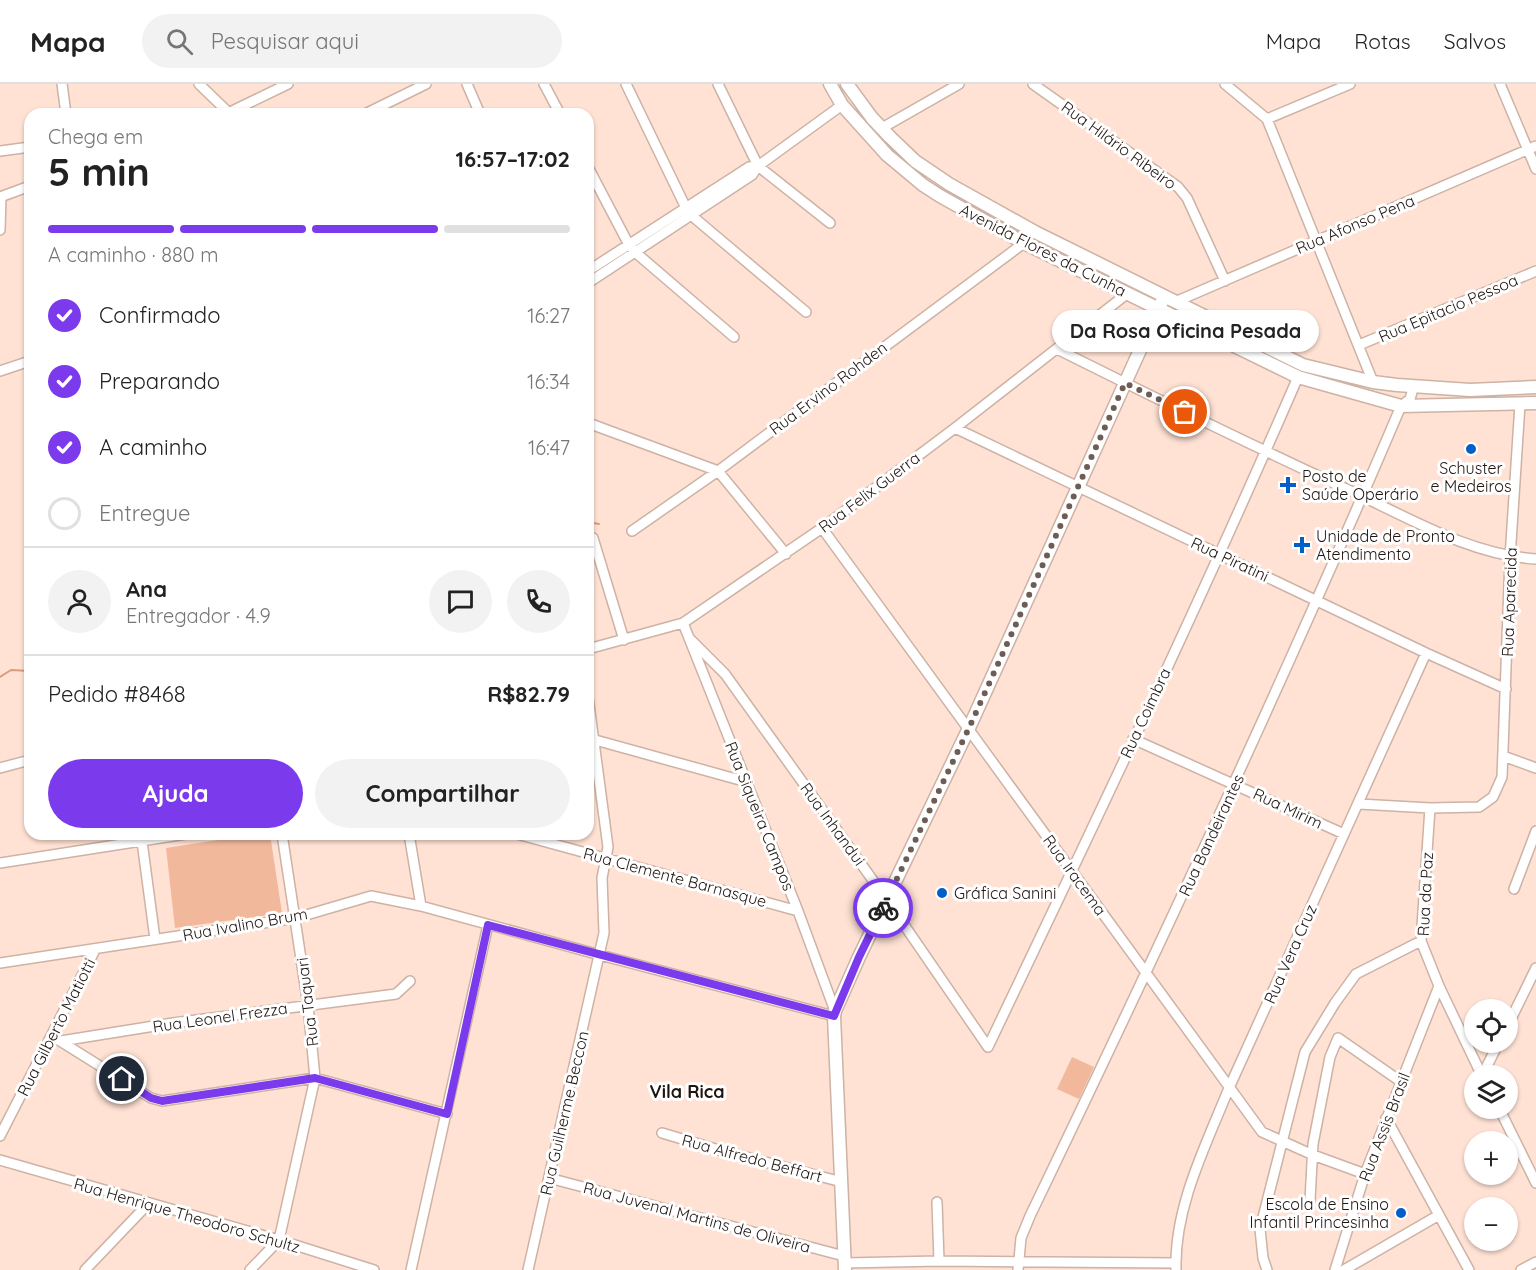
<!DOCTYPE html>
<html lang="pt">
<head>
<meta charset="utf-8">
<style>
	body { margin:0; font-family:Quicksand,sans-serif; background:#f2f2f2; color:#222; height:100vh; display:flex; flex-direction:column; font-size:22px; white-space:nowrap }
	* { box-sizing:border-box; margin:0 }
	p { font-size:20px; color:#767676 }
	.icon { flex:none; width:33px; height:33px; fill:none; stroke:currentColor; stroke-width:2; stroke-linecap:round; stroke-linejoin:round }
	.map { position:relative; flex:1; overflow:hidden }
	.panel { position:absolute; left:24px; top:24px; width:570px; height:732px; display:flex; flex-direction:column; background:#fff; border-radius:18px; box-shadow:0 2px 4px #0004 }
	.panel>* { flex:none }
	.controls { position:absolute; left:1464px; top:915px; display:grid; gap:12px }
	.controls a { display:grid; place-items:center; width:54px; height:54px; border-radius:50%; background:#fff; box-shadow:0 2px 4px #0004; font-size:30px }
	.pin { position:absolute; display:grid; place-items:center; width:51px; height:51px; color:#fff; margin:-26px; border:3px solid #fff; border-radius:50%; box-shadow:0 2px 6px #0007 }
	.courier { position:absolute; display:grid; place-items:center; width:60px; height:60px; margin:-30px; border:4px solid #7c3aed; border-radius:50%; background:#fff; color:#222; box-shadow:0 2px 8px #0007 }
	.bubble { position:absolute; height:42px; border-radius:21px; background:#fff; box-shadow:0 2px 4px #0004; font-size:20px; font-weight:700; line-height:42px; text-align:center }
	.headline em { font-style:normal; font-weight:700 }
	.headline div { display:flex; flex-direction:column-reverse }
	.headline { display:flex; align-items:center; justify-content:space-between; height:102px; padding:0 24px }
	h1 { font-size:39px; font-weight:700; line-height:45px }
	.bar { display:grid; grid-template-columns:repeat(4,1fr); gap:9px 6px; align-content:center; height:72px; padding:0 24px }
	.bar i { height:8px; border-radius:4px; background:#e0e0e0 }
	.bar .active { background:#7c3aed }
	.bar p { grid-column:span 4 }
	.line { display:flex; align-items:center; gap:15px; padding:0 24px; border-top:2px solid #e0e0e0 }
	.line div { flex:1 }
	.round { display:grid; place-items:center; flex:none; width:63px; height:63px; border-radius:32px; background:#f2f2f2 }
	ol { padding:0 24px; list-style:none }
	li { display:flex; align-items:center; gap:18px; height:66px }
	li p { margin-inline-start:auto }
	li .icon { padding:6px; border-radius:50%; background:#7c3aed; color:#fff; stroke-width:4 }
	li:last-child { color:#767676 }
	li i { width:33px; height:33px; border:3px solid #e0e0e0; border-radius:50% }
	.cta { display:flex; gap:12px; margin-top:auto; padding:12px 24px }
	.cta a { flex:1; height:69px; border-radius:36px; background:#7c3aed; color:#fff; font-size:24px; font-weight:700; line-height:69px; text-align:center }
	.cta a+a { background:#f2f2f2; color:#222 }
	header { display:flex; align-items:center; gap:36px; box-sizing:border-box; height:84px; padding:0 30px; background:#fff; border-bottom:2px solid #e0e0e0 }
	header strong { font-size:28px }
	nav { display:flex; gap:33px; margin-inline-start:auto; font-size:21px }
	.search { width:420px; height:54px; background:#f2f2f2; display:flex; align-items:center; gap:15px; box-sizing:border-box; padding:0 21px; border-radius:33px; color:#767676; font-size:22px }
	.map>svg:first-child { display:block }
	.green { fill:#f1b89c }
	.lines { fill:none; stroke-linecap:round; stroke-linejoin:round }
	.stream { stroke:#dc9b7b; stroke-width:2 }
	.minor-casing { stroke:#cdb2a5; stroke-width:12 }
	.major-casing { stroke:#cdb2a5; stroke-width:15 }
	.minor { stroke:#fff; stroke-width:9 }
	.major { stroke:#fff; stroke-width:12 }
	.done { stroke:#6d5d55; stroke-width:6; stroke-dasharray:0 10.8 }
	.route { stroke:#7c3aed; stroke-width:8 }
	.poi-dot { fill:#035fc8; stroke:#fff; stroke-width:2 }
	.labels { text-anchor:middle; stroke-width:6; stroke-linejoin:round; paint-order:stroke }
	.street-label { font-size:16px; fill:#1f1511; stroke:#fff }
	.poi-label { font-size:16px; fill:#1f1511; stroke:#fff; text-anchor:start }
	.neighbourhood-label { font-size:18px; font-weight:bold; fill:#1f1511; stroke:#fff }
</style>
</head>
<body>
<header>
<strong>Mapa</strong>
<div class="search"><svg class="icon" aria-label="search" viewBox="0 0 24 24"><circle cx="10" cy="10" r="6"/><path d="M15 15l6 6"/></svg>Pesquisar aqui</div>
<nav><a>Mapa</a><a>Rotas</a><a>Salvos</a></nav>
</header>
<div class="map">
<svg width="1536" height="1186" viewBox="0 0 1536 1186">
	<rect width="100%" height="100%" fill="#ffe2d4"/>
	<!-- green -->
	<path class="green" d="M258 750H270L282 829 175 844 166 764Z
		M1072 973 1094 983 1079 1015 1057 1005Z"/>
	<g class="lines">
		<!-- stream -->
		<path class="stream" d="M588 438 599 440
			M0 593 11 586 30 587"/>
		<defs>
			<path id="minor" d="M62 0 66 30
				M199 0 230 30
				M467 0 480 30
				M544 0 560 30
				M626 0 686 124 691 131 806 228
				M718 0 758 82 830 139
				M1033 0 1178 103 1187 114 1225 197
				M1225 0 1267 35 1373 298
				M1500 0 1536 85
				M367 29 426 0
				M226 30 288 0
				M1267 35 1350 0
				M882 44 959 0
				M0 67 30 63
				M588 83 629 161 635 168 734 253
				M0 113 30 102
				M0 146 1 113
				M588 187 749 83 758 82
				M588 199 752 91 758 82 842 21
				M1175 218 1536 62
				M1359 261 1536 187
				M1057 265C1155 314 1253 362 1353 408 1411 435 1471 471 1536 475
				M0 287 30 277
				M1401 322 1410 315 1412 308 1410 301
				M588 339 718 387 786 470
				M955 344 1426 569 1506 605
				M822 444 1262 1048 1313 1071 1365 1090
				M632 447 718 387 1024 159
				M593 454 624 556
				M683 539 798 827 835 927
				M689 554 725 590 887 816 988 963
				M588 565 683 539 822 444 955 344 1128 209
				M588 654 747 698
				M1133 655 1344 750
				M1503 672 1536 684
				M0 684 30 676
				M1359 720 1430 724 1479 723 1493 713 1502 693 1510 474 1520 320
				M1430 724 1421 857 1439 902 1482 992
				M141 750 155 855
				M409 750 421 822
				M517 750 798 827
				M0 779 186 750
				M1514 805 1536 747
				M0 879 296 834 371 812 421 822 600 871 834 932
				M1508 941 1536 884
				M52 952 151 1014 162 1017 315 994 447 1030
				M61 957 173 939 396 910 410 897
				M988 963C1094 741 1200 519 1298 293
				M1482 992 1499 958
				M1499 1024 1536 1099
				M1386 1034 1469 1186
				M662 1049 719 1066 842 1098
				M0 1052 95 866
				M0 1076 279 1156 374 1186
				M549 1094 844 1172
				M1310 1116 1313 1060 1330 973 1338 954 1400 997
				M937 1118 939 1177
				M279 1156 315 994 308 921 282 750
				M845 1179 939 1177 1175 1179
				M85 1186 148 1120
				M250 1186 279 1156
				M411 1186 488 841
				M528 1186 604 849 602 794 608 763 588 613
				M1018 1186 1021 1154 1030 1132C1159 864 1285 595 1401 322
				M1176 1186C1174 1123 1206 1061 1229 1004L1426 569
				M1267 1186 1263 1174 1260 1145 1305 968 1335 919 1356 890 1421 857
				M1335 1186 1365 1090 1439 902
				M1344 1186 1439 1131
				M1521 1186 1536 1178"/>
			<path id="major" d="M830 0 842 21 887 71 923 101 940 112 1024 159 1298 293 1401 322 1536 319
				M847 0 872 34 890 53 915 77 949 100 1035 148 1303 281 1373 298 1397 301 1470 306 1536 303
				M845 1186 834 932 835 927 859 873 969 644 1164 213"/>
		</defs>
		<!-- minor casing -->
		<use href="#minor" class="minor-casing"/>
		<!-- major casing -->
		<use href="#major" class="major-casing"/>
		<!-- minor -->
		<use href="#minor" class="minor"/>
		<!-- major -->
		<use href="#major" class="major"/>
	</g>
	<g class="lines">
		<!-- done -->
		<path class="done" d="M883 824 969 644 1125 299 1185 328"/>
		<!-- route -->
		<path class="route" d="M122 995 151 1014 162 1017 315 994 447 1030 488 841 834 932 859 873 883 824"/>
	</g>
	<!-- markers -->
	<g class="poi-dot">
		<circle cx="1471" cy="365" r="6"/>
		<path d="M1285 392h6v6h6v6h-6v6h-6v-6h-6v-6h6z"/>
		<path d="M1299 452h6v6h6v6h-6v6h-6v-6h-6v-6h6z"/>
		<circle cx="942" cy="809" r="6"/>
		<circle cx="1401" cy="1129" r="6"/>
	</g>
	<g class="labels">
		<!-- street labels -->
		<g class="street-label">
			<text transform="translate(1119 61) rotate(36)" y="6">Rua Hilário Ribeiro</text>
			<text transform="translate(1355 140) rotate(-23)" y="6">Rua Afonso Pena</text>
			<text transform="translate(1043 166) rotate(27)" y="6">Avenida Flores da Cunha</text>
			<text transform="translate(1448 224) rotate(-23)" y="6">Rua Epitacio Pessoa</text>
			<text transform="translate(828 304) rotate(-37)" y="6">Rua Ervino Rohden</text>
			<text transform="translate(869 408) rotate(-37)" y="6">Rua Felix Guerra</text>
			<text transform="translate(1230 475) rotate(25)" y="6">Rua Piratini</text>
			<text transform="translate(1509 518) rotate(-88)" y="6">Rua Aparecida</text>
			<text transform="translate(1145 629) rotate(-65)" y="6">Rua Coimbra</text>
			<text transform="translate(1288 724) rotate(25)" y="6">Rua Mirim</text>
			<text transform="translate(760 732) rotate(68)" y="6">Rua Siqueira Campos</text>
			<text transform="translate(833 740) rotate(54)" y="6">Rua Inhandui</text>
			<text transform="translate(1211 751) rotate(-65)" y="6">Rua Bandeirantes</text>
			<text transform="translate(1075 791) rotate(54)" y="6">Rua Iracema</text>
			<text transform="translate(675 793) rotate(15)" y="6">Rua Clemente Barnasque</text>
			<text transform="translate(1425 810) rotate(-87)" y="6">Rua da Paz</text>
			<text transform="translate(245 840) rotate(-10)" y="6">Rua Ivalino Brum</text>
			<text transform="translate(1290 870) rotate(-66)" y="6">Rua Vera Cruz</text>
			<text transform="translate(307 918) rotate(-97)" y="6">Rua Taquari</text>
			<text transform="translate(220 933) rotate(-8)" y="6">Rua Leonel Frezza</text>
			<text transform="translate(56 943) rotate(-63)" y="6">Rua Gilberto Matiotti</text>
			<text transform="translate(564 1029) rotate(-77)" y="6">Rua Guilherme Beccon</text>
			<text transform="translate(1384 1043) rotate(-69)" y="6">Rua Assis Brasil</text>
			<text transform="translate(752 1074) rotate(15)" y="6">Rua Alfredo Beffart</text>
			<text transform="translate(187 1131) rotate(16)" y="6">Rua Henrique Theodoro Schultz</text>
			<text transform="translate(697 1133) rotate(15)" y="6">Rua Juvenal Martins de Oliveira</text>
		</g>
		<!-- poi labels -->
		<g class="poi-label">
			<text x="1471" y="390" text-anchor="middle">Schuster<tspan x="1471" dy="18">e Medeiros</tspan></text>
			<text x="1302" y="398">Posto de<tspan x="1302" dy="18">Saúde Operário</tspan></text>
			<text x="1316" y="458">Unidade de Pronto<tspan x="1316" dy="18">Atendimento</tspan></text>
			<text x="954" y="815">Gráfica Sanini</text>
			<text x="1389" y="1126" text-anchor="end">Escola de Ensino<tspan x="1389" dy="18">Infantil Princesinha</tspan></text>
		</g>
		<!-- neighbourhood labels -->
		<g class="neighbourhood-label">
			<text x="687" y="1014">Vila Rica</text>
		</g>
	</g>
</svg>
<div class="controls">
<a><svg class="icon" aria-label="locate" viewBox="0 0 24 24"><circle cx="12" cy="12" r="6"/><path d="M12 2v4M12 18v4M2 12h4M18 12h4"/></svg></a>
<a><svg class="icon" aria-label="layers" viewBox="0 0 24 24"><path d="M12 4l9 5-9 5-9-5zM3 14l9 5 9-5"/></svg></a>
<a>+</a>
<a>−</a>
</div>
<div class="pin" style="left:1185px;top:328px;background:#ea580c"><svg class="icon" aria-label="bag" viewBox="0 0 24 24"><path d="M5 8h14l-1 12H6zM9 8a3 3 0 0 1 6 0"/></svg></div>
<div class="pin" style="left:122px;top:995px;background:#1f2937"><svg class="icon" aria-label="home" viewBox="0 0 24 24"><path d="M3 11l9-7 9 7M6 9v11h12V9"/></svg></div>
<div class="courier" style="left:883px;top:824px"><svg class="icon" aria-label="bike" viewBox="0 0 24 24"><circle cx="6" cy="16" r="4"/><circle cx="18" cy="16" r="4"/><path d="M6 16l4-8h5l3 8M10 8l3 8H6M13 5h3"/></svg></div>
<div class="bubble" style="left:1052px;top:226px;width:267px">Da Rosa Oficina Pesada</div>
<section class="panel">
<div class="headline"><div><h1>5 min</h1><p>Chega em</p></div><em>16:57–17:02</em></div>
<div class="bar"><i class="active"></i><i class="active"></i><i class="active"></i><i></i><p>A caminho · 880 m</p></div>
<ol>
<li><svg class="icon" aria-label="check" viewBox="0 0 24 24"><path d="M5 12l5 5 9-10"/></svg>Confirmado<p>16:27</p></li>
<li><svg class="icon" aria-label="check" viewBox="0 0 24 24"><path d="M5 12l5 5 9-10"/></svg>Preparando<p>16:34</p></li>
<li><svg class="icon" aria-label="check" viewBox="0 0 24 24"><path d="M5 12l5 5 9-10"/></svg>A caminho<p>16:47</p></li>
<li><i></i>Entregue</li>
</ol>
<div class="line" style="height:108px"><a class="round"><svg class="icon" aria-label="person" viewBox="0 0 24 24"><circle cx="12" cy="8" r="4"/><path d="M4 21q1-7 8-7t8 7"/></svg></a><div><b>Ana</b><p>Entregador · 4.9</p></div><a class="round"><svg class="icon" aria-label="chat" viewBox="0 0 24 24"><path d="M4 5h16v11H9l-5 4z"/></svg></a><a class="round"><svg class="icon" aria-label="phone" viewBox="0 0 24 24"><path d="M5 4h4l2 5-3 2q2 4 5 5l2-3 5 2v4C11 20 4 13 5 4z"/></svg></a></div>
<div class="line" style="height:78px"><div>Pedido #8468</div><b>R$82.79</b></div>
<div class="cta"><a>Ajuda</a><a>Compartilhar</a></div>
</section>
</div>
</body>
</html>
